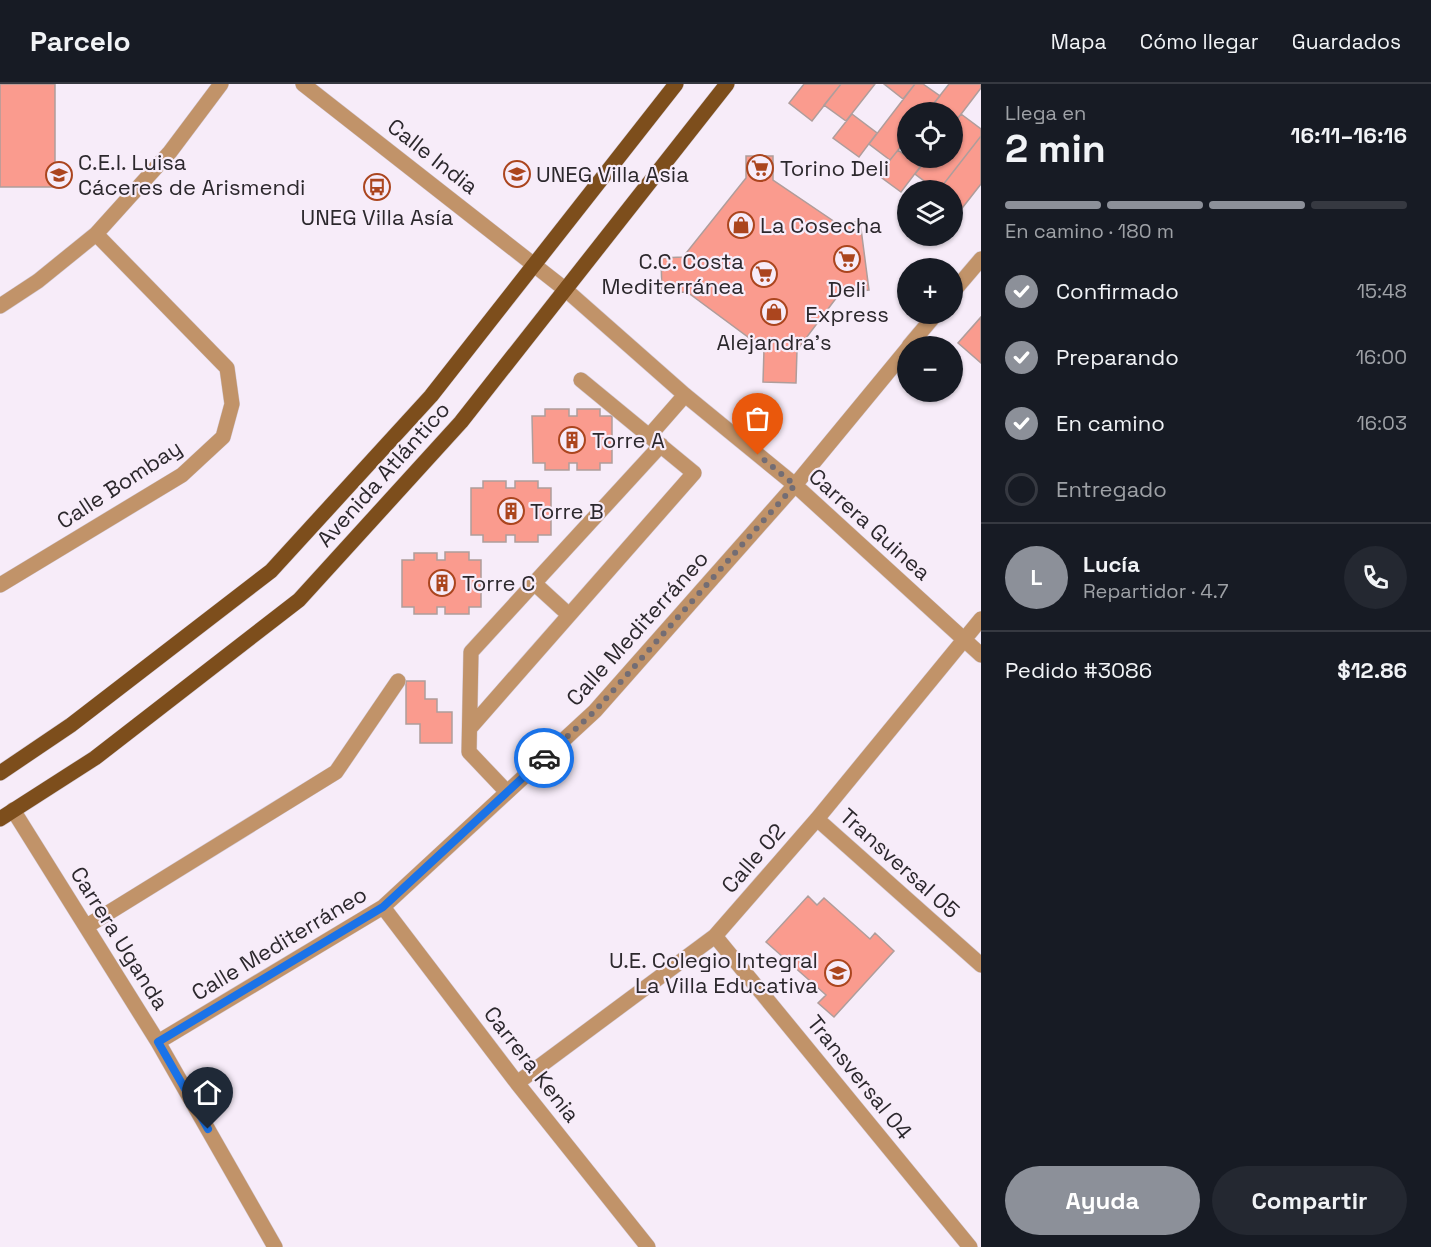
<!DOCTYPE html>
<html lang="es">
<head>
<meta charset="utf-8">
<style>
	body { margin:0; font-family:"Space Grotesk",sans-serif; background:#242831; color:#f1f3f6; height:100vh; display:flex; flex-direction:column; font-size:22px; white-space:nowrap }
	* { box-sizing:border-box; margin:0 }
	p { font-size:20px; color:#9ea1a6 }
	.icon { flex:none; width:33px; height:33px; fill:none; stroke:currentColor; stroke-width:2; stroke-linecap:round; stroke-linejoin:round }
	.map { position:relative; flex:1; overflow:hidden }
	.details { display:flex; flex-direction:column; background:#171b24; width:450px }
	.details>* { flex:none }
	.fabs { position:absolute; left:897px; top:18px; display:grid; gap:12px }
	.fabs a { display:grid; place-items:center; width:66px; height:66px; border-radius:50%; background:#171b24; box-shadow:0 2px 4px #0004; font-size:30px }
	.pin { position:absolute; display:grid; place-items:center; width:51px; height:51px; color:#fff; margin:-62px -26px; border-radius:50% 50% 50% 0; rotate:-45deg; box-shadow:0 0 6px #0007 }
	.pin .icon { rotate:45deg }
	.courier { position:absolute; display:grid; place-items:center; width:60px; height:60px; margin:-30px; border:4px solid #1a73e8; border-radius:50%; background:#fff; color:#222; box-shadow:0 2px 8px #0007 }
	.head em { font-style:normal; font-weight:800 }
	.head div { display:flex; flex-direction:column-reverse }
	.head { display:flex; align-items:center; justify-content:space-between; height:102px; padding:0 24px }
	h1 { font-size:39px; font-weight:800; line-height:45px }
	.bar { display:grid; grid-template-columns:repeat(4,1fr); gap:9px 6px; align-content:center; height:72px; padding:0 24px }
	.bar i { height:8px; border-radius:4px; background:#363941 }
	.bar .current { background:#8c9099 }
	.bar p { grid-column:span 4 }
	.line { display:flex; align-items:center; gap:15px; padding:0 24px; border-top:2px solid #363941 }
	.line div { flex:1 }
	.round { display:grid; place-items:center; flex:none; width:63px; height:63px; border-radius:32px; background:#242831 }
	ol { padding:0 24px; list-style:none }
	li { display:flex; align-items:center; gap:18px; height:66px }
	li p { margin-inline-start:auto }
	li .icon { padding:6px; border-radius:50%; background:#8c9099; color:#fff; stroke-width:4 }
	li:last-child { color:#9ea1a6 }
	li i { width:33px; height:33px; border:3px solid #363941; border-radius:50% }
	.primary-button { display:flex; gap:12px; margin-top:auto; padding:12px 24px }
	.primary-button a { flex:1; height:69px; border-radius:36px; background:#8c9099; color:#fff; font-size:24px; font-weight:800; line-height:69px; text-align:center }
	.primary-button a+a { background:#242831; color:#f1f3f6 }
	header { display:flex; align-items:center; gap:36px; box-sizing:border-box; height:84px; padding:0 30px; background:#171b24; border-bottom:2px solid #363941 }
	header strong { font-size:28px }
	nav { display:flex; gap:33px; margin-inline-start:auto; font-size:21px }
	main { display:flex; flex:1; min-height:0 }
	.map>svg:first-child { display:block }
	.building { fill:#fa9b8e; stroke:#af9d9b; stroke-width:1.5 }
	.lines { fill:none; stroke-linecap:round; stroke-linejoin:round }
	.minor-casing { stroke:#d2c9d4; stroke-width:16 }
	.major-casing { stroke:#d2c9d4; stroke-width:16 }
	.minor { stroke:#c19369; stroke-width:15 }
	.major { stroke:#7d4e1c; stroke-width:15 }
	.done { stroke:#736d74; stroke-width:6; stroke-dasharray:0 10.8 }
	.route { stroke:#1a73e8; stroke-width:8 }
	.labels { text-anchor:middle; stroke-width:4.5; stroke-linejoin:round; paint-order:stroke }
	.street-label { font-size:22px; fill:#2c282d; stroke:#f7ecf9 }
	.poi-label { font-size:22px; fill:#2c282d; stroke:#f7ecf9; text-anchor:start }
</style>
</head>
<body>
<header>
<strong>Parcelo</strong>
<nav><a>Mapa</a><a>Cómo llegar</a><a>Guardados</a></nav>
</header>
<main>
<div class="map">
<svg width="981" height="1163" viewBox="0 0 981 1163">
	<rect width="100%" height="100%" fill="#f7ecf9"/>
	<!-- building -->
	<path class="building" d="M0 0H55V103H0Z
		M804 0H841L812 37 789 19Z
		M841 0H875L846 37 824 21Z
		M884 0H915L903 15Z
		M915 0H923L940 12 927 28H908V54L890 76 869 60Z
		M949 0H981V4L952 42V28H927Z
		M852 30 877 49 859 73 833 54Z
		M961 30 981 45V52L939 106H936L915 90 928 74H952V42Z
		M981 52V100L952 137V106H939Z
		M898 66 920 83 901 108 878 91Z
		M746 72H773V96L838 140 860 137 869 206 840 209 797 266 796 299 763 298 764 265 687 208 662 209 661 174 683 173 746 94Z
		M981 233V279L958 259Z
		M545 325H569V332H577V325H600V332H612V379H600V386H577V379H569V386H545V379H533L532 332H545Z
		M483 397H506V404H515V397H538V404H551V451H538V458H515V451H506V458H483V451H471V404H483Z
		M445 468H469V476H481V523H469V530H445V523H437V530H414V523H402V476H414V469H437V476H445Z
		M406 597H425V615H437V628H452V659H420V640H406Z
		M808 812 817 821 824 814 870 855 875 849 894 867 834 933 818 919 826 911 766 858Z"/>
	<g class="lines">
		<defs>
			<path id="minor" d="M303 0 566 206 685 311 795 401 981 571
				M952 209 981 175
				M0 222 38 197 96 150 170 68 221 0
				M909 262 936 230
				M650 351 685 311
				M534 499 569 531
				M0 501 182 391 223 353 232 320 227 284 96 150
				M470 644 694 389 581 296
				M507 708 469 668 471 568 661 361
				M13 726 158 958 275 1163
				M817 735 981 881
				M383 823 517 999 648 1163
				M87 842 336 688 398 597
				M715 852 970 1163
				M158 958 383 823 595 627 795 401 908 264
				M517 999 715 852 817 735 981 535"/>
			<path id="major" d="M0 689 71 641 271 487 431 312 676 0
				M0 735 95 674 299 516 461 338 727 0"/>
		</defs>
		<!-- minor casing -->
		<use href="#minor" class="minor-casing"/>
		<!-- major casing -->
		<use href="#major" class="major-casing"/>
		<!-- minor -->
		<use href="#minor" class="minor"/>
		<!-- major -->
		<use href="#major" class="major"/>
	</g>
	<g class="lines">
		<!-- done -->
		<path class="done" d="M544 674 595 627 795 401 758 371"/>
		<!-- route -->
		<path class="route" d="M208 1045 158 958 383 823 544 674"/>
	</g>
	<!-- icons -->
	<defs>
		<symbol id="supermarket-ring" viewBox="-11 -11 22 22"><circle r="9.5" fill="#f7ecf9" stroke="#ab451e" stroke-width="1.5"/><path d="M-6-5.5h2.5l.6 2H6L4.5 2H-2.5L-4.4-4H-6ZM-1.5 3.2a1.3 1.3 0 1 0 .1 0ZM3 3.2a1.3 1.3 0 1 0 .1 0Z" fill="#ab451e"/></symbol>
		<symbol id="university-ring" viewBox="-11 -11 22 22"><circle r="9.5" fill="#f7ecf9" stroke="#ab451e" stroke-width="1.5"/><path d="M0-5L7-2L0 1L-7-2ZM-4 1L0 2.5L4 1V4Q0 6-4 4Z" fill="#ab451e"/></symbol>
		<symbol id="school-ring" viewBox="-11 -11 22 22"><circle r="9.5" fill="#f7ecf9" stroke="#ab451e" stroke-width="1.5"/><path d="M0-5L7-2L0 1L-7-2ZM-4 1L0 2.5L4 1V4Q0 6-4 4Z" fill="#ab451e"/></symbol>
		<symbol id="bus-ring" viewBox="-11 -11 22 22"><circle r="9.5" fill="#f7ecf9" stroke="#ab451e" stroke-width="1.5"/><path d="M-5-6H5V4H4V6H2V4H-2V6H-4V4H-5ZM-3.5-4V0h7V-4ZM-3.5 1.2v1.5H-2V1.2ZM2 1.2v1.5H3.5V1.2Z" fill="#ab451e"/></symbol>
		<symbol id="shop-ring" viewBox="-11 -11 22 22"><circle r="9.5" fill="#f7ecf9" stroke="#ab451e" stroke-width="1.5"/><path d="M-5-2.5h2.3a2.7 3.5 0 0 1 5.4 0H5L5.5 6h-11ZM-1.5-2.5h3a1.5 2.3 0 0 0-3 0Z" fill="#ab451e"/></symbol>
		<symbol id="building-ring" viewBox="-11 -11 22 22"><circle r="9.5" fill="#f7ecf9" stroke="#ab451e" stroke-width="1.5"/><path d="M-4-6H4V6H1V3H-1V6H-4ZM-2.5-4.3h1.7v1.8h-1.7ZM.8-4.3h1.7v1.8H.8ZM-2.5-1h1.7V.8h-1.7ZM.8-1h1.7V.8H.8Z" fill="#ab451e"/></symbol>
	</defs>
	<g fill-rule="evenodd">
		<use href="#supermarket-ring" x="745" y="69" width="30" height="30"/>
		<use href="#university-ring" x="502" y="75" width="30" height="30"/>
		<use href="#school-ring" x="44" y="76" width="30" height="30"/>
		<use href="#bus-ring" x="362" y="88" width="30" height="30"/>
		<use href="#shop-ring" x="726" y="126" width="30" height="30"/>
		<use href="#supermarket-ring" x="832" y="160" width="30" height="30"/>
		<use href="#supermarket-ring" x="749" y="175" width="30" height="30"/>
		<use href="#shop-ring" x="759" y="213" width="30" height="30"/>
		<use href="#building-ring" x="557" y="341" width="30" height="30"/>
		<use href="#building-ring" x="496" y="412" width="30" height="30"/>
		<use href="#building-ring" x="427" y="484" width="30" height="30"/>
		<use href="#school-ring" x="823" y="874" width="30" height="30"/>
	</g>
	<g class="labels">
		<!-- street labels -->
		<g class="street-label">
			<text transform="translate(433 72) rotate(38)" y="8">Calle India</text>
			<text transform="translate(383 390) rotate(-48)" y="8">Avenida Atlántico</text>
			<text transform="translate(119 400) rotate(-33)" y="8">Calle Bombay</text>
			<text transform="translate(870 440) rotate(42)" y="8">Carrera Guinea</text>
			<text transform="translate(637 544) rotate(-48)" y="8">Calle Mediterráneo</text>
			<text transform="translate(753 774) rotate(-49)" y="8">Calle 02</text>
			<text transform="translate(900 779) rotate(42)" y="8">Transversal 05</text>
			<text transform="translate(120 854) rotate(58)" y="8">Carrera Uganda</text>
			<text transform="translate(279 859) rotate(-31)" y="8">Calle Mediterráneo</text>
			<text transform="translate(532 980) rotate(52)" y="8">Carrera Kenia</text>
			<text transform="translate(860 993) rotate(51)" y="8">Transversal 04</text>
		</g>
		<!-- poi labels -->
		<g class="poi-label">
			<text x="78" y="86">C.E.I. Luisa<tspan x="78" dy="25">Cáceres de Arismendi</tspan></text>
			<text x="780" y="92">Torino Deli</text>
			<text x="536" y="98">UNEG Villa Asia</text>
			<text x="377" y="141" text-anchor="middle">UNEG Villa Asía</text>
			<text x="760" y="149">La Cosecha</text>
			<text x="744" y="185" text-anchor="end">C.C. Costa<tspan x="744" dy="25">Mediterránea</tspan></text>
			<text x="847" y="213" text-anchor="middle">Deli<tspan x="847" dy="25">Express</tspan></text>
			<text x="774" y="266" text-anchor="middle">Alejandra's</text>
			<text x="592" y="364">Torre A</text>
			<text x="530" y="435">Torre B</text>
			<text x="462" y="507">Torre C</text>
			<text x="818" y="884" text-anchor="end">U.E. Colegio Integral<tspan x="818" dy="25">La Villa Educativa</tspan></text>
		</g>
	</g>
</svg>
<div class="fabs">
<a><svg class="icon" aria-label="locate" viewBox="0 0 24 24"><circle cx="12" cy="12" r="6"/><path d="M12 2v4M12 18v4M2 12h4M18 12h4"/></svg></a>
<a><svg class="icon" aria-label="layers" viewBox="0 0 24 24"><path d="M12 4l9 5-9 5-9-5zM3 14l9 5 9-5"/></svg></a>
<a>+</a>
<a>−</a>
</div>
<div class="pin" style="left:758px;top:371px;background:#ea580c"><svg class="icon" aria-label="bag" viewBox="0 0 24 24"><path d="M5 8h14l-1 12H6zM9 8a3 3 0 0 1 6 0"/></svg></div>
<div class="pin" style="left:208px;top:1045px;background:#1f2937"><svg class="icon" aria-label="home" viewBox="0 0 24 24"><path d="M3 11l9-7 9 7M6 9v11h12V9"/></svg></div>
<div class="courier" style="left:544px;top:674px"><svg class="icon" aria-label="car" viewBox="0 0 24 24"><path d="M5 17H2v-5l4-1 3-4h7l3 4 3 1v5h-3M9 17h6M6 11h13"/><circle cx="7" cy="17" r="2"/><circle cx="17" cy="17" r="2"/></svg></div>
</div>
<section class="details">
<div class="head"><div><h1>2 min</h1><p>Llega en</p></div><em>16:11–16:16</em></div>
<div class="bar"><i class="current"></i><i class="current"></i><i class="current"></i><i></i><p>En camino · 180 m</p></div>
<ol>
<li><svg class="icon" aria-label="check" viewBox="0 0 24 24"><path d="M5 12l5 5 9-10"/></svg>Confirmado<p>15:48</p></li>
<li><svg class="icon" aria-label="check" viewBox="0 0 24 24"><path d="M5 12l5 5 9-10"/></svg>Preparando<p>16:00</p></li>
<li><svg class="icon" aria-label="check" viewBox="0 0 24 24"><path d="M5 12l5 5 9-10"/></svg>En camino<p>16:03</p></li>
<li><i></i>Entregado</li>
</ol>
<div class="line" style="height:108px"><b class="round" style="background:#8c9099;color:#fff">L</b><div><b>Lucía</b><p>Repartidor · 4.7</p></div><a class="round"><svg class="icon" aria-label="phone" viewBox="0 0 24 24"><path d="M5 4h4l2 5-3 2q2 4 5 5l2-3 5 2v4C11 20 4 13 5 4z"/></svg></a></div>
<div class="line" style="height:78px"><div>Pedido #3086</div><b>$12.86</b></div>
<div class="primary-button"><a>Ayuda</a><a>Compartir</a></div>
</section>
</main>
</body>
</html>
